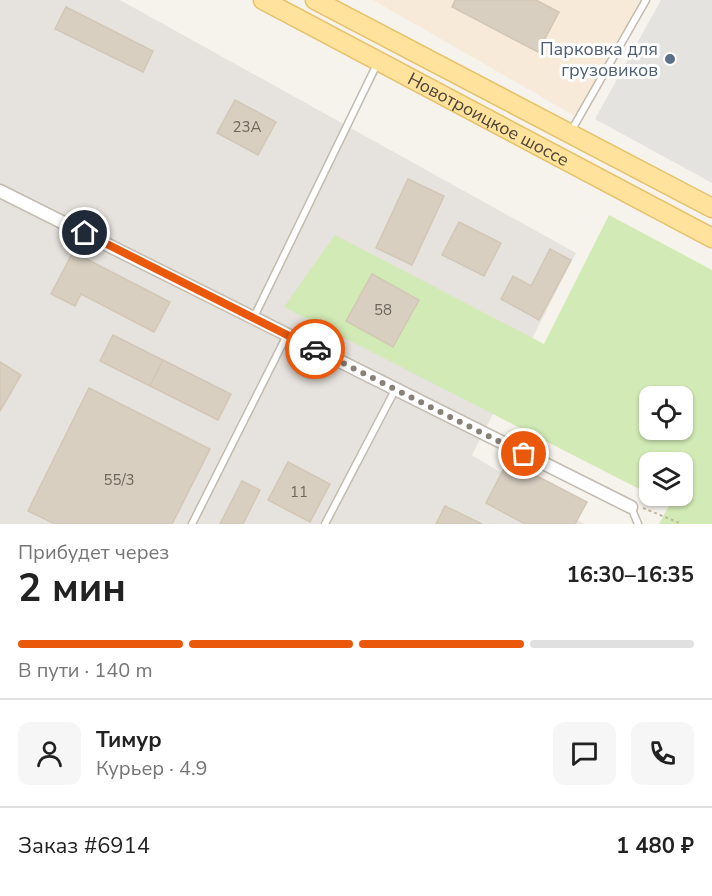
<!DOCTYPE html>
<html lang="ru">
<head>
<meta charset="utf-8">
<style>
	body { margin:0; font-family:"Nunito Sans",sans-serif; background:#f6f6f6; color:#222; height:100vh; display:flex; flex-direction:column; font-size:22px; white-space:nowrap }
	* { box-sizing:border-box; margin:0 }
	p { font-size:20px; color:#767676 }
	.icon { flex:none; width:33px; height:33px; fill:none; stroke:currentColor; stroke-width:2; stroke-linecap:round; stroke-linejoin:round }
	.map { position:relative; height:524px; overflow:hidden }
	.drawer { display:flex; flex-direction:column; background:#fff; flex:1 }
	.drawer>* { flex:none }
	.tools { position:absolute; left:639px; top:386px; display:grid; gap:12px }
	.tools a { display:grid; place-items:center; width:54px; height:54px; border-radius:12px; background:#fff; box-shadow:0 2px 4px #0004; font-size:30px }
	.pin { position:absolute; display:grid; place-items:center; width:51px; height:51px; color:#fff; margin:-26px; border:3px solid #fff; border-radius:50%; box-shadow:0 2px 6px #0007 }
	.courier { position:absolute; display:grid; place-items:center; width:60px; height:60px; margin:-30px; border:4px solid #ea580c; border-radius:50%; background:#fff; color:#222; box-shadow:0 2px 8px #0007 }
	.summary em { font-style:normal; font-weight:700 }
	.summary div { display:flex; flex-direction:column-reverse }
	.summary { display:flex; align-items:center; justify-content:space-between; height:102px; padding:0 18px }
	h1 { font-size:39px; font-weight:700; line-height:45px }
	.bar { display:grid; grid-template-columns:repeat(4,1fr); gap:9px 6px; align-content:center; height:72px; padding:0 18px }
	.bar i { height:8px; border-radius:4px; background:#e0e0e0 }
	.bar .selected { background:#ea580c }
	.bar p { grid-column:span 4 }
	.line { display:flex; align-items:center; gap:15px; padding:0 18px; border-top:2px solid #e0e0e0 }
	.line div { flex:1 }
	.round { display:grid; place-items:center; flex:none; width:63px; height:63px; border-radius:12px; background:#f6f6f6 }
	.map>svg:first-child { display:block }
	.commercial { fill:#f7ead8 }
	.industrial { fill:#e6e2dd }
	.green { fill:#d2eab5; fill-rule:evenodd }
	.parking { fill:#e5e3e0 }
	.building { fill:#d8cfc1; stroke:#d3c7b4; stroke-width:1.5 }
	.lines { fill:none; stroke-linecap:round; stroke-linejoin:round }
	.service-casing { stroke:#c2bbae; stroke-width:9 }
	.minor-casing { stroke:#c2bbae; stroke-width:15 }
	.primary-casing { stroke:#e6c16a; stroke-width:21 }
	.path { stroke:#c4b79f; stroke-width:2; stroke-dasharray:3 3; stroke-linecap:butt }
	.service { stroke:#fff; stroke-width:6 }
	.minor { stroke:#fff; stroke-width:12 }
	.primary { stroke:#ffe39c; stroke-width:18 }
	.done { stroke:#878178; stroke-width:6; stroke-dasharray:0 10.8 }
	.route { stroke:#ea580c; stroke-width:8 }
	.service-dot { fill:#5c6f8a; stroke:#fff; stroke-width:2 }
	.labels { text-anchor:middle; stroke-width:6; stroke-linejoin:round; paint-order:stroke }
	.number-label { font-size:15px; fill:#6e675b }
	.service-label { font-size:18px; fill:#4e5e75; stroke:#fff; text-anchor:end }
	.street-label { font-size:18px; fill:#4b4439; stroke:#fff }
</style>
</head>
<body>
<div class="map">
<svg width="712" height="524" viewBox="0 0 712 524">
	<rect width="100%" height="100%" fill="#f6f3ec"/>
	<!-- commercial -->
	<path class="commercial" d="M373 0H642L580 119Z"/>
	<!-- industrial -->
	<path class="industrial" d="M0 0H120L576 253 472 455 584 524H0Z"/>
	<!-- green -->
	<path class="green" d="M609 215 712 270V524H659L670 504 652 495H682V462H650L649 494 284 307 335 235 544 344ZM650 396H682V429H650Z"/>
	<!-- parking -->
	<path class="parking" d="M661 0H712V183L595 119Z"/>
	<!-- building -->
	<path class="building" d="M455 0H536L559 12 538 52 452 7Z
		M66 7 153 51 143 72 55 29Z
		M235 100 276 122 258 155 217 133Z
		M408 179 444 196 412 265 376 248Z
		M459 222 501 243 484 276 442 255Z
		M550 249 571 260 539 320 501 299 513 276 531 286Z
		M73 252 170 302 154 332 81 294 75 306 51 294Z
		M372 274 419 300 393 347 346 321Z
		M113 335 163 360 150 386 100 361Z
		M163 360 231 394 218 420 150 386Z
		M0 362 21 375 0 411Z
		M89 388 210 449 172 524H55L28 511Z
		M508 461 587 502 575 524H525L486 503Z
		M288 462 330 484 310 522 268 500Z
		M242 481 260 490 243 524H220Z
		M445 506 482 524H436Z"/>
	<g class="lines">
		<defs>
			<path id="service" d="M570 133 646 0
				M254 317 377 64
				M631 507 638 524
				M192 524 287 335
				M325 524 395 390"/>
			<path id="minor" d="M0 191 631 507"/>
			<g id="primary">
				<path id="s1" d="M263 0 712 238"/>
				<path d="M315 0 712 208"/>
			</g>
		</defs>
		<!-- service casing -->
		<use href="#service" class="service-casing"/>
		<!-- minor casing -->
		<use href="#minor" class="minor-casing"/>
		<!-- primary casing -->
		<use href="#primary" class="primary-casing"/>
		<!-- path -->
		<path class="path" d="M643 508 682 524"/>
		<!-- service -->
		<use href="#service" class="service"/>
		<!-- minor -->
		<use href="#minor" class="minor"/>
		<!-- primary -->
		<use href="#primary" class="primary"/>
	</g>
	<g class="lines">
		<!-- done -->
		<path class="done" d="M315 349 524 454"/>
		<!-- route -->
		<path class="route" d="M85 233 315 349"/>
	</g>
	<!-- markers -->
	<circle class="service-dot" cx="670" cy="59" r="6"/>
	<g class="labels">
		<!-- number labels -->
		<g class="number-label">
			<text x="247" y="132">23А</text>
			<text x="383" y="315">58</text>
			<text x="119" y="485">55/3</text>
			<text x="299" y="497">11</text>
		</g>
		<!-- service labels -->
		<g class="service-label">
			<text x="658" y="55">Парковка для<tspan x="658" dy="21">грузовиков</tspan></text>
		</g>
		<!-- street labels -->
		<g class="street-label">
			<text dy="6" stroke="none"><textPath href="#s1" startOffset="255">Новотроицкое шоссе</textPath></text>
		</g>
	</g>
</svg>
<div class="tools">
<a><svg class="icon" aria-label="locate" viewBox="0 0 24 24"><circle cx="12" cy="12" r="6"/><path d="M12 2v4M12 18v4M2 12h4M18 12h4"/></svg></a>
<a><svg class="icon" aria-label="layers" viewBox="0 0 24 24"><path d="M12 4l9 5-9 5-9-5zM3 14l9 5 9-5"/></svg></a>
</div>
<div class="pin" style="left:524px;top:454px;background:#ea580c"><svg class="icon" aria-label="bag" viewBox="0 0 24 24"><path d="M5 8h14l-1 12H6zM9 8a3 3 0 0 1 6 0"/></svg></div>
<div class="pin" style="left:85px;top:233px;background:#1f2937"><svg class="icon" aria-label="home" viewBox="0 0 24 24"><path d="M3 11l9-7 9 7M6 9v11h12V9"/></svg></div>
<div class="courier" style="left:315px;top:349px"><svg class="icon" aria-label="car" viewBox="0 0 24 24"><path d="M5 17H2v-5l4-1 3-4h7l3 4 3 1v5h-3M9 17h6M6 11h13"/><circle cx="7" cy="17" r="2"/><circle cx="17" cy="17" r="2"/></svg></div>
</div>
<section class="drawer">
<div class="summary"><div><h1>2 мин</h1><p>Прибудет через</p></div><em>16:30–16:35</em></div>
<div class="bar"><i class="selected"></i><i class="selected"></i><i class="selected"></i><i></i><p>В пути · 140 m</p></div>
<div class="line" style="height:108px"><a class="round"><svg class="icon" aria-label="person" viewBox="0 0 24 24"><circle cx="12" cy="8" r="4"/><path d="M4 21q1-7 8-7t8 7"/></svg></a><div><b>Тимур</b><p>Курьер · 4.9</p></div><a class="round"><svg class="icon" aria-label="chat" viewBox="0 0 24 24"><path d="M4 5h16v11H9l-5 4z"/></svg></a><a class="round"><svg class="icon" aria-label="phone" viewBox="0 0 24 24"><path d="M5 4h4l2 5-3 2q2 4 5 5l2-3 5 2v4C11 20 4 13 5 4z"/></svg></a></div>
<div class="line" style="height:78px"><div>Заказ #6914</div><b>1 480 ₽</b></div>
</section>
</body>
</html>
